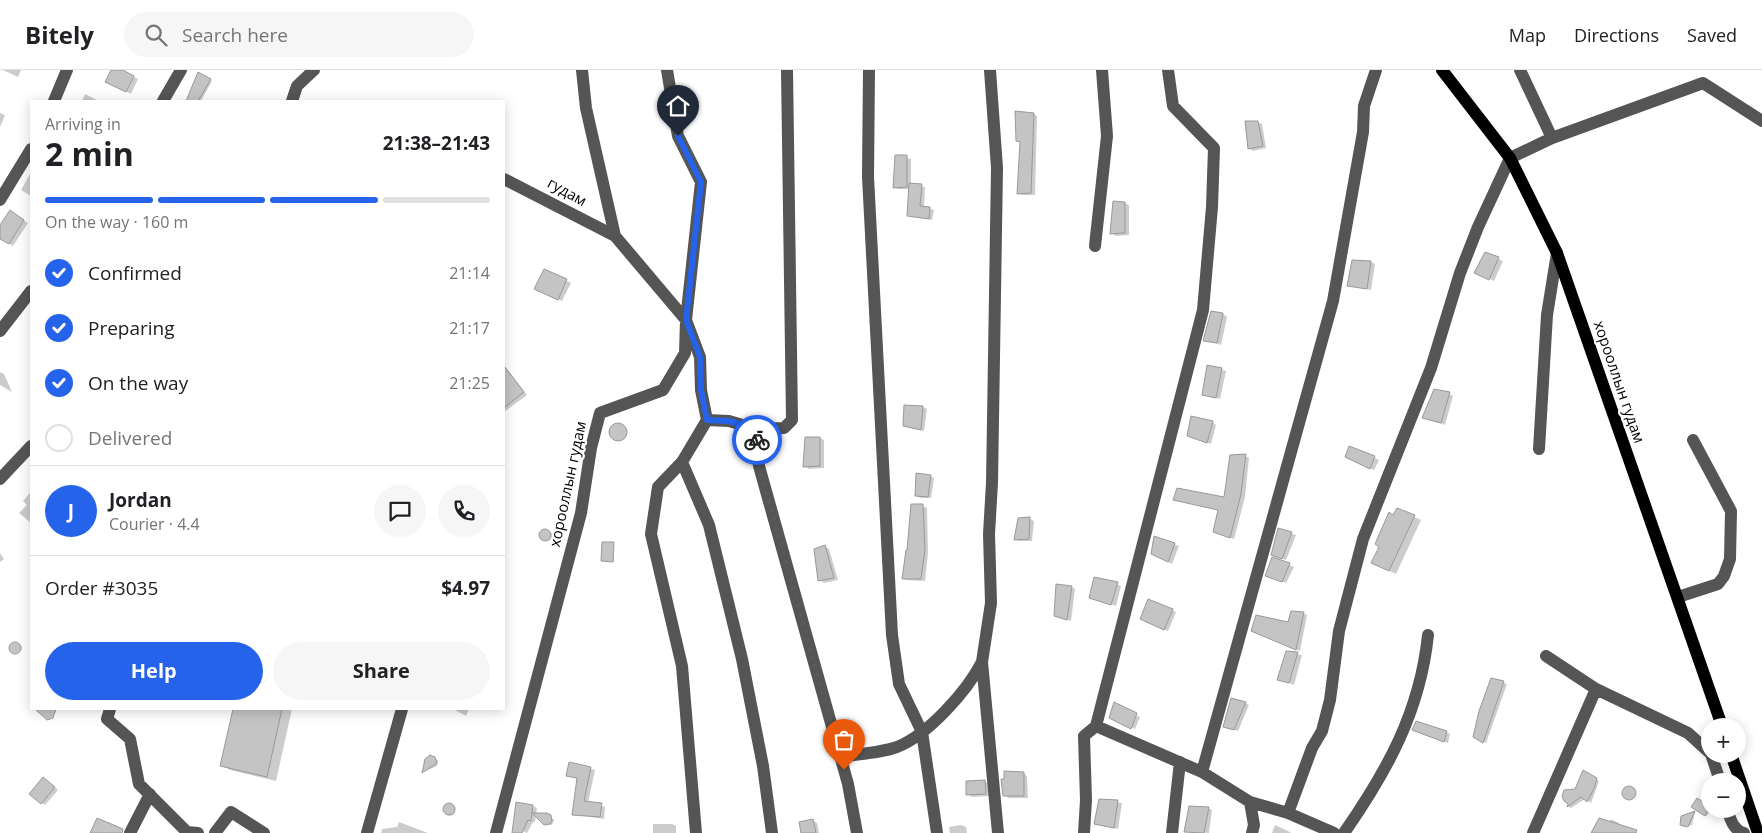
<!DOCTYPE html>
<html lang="en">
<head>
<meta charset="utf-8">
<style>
	body { margin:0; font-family:"Open Sans",sans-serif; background:#f6f6f6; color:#202124; height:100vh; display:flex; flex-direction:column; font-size:19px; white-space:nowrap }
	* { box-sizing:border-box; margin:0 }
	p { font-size:16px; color:#757577 }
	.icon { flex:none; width:28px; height:28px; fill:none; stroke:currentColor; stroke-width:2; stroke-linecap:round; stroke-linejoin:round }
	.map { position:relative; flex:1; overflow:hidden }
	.side { position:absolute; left:30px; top:30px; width:475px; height:610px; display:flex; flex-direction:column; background:#fff; border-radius:0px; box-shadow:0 2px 12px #0003 }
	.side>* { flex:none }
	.controls { position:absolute; left:1701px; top:648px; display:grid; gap:10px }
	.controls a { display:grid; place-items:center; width:45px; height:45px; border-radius:50%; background:#fff; box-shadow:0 2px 12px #0003; font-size:25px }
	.pin { position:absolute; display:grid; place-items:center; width:42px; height:42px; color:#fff; margin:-51px -21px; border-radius:50% 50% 50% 0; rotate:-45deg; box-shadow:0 0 5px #0007 }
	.pin .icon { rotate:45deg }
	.courier { position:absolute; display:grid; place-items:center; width:50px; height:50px; margin:-25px; border:4px solid #2563eb; border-radius:50%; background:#fff; color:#222; box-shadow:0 1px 6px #0007 }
	.head em { font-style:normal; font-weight:700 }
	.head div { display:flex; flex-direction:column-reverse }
	.head { display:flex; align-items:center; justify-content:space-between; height:85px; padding:0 15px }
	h1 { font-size:32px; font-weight:700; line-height:38px }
	.bar { display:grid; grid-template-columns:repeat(4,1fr); gap:8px 5px; align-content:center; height:60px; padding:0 15px }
	.bar i { height:6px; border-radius:4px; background:#e0e0e0 }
	.bar .current { background:#2563eb }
	.bar p { grid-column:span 4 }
	.line { display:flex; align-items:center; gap:12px; padding:0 15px; border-top:1px solid #e0e0e0 }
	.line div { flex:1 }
	.round { display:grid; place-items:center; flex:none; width:52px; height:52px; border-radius:26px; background:#f6f6f6 }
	ol { padding:0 15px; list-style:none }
	li { display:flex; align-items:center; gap:15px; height:55px }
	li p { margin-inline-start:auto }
	li .icon { padding:5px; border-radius:50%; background:#2563eb; color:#fff; stroke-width:4 }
	li:last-child { color:#757577 }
	li i { width:28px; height:28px; border:2px solid #e0e0e0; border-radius:50% }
	.cta { display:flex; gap:10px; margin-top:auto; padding:10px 15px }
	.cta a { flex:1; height:58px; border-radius:30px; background:#2563eb; color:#fff; font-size:20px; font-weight:700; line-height:58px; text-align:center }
	.cta a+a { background:#f6f6f6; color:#202124 }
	header { display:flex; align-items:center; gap:30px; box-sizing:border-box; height:70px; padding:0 25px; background:#fff; border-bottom:1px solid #e0e0e0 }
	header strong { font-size:24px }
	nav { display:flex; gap:28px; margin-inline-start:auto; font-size:18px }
	.search { width:350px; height:45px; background:#f6f6f6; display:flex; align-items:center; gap:12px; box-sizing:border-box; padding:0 18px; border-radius:28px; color:#757577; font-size:19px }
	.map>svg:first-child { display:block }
	.shadow { fill:#0003 }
	.building { fill:#c4c4c4; stroke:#999 }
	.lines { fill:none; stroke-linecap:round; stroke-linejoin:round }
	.minor { stroke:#555; stroke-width:12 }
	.major { stroke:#000; stroke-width:12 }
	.done { stroke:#595959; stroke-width:5; stroke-dasharray:0 9 }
	.route { stroke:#2563eb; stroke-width:6 }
	.labels { text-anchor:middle; stroke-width:4.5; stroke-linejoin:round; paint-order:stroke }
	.street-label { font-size:15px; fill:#000; stroke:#fff }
</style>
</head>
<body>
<header>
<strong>Bitely</strong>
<div class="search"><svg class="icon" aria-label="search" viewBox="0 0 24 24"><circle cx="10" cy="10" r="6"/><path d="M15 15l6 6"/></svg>Search here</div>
<nav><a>Map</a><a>Directions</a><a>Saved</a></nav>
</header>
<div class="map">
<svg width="1762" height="763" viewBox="0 0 1762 763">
	<rect width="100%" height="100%" fill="#fff"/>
	<!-- shadow -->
	<path class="shadow" d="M3 0H21L18 7Z
		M113 0H120L138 9 131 24 107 11Z
		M199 3 212 11 201 31H187Z
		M85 24 99 31H82Z
		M0 43 5 45 0 57Z
		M1033 44 1037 46 1035 125H1022L1018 123 1021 73 1017 71Z
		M1257 52 1262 54 1266 78 1253 81 1249 78Z
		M896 86 911 89V115L925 117 924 137 934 140 932 150 908 145 910 119H898L894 117Z
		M30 104 31 105V126L21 120Z
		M1125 133 1129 135V165L1116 166 1112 163Z
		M10 142 28 153 13 176 0 167V158Z
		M1486 183 1503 191 1494 211 1476 202Z
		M1371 192 1375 194 1371 220 1348 215Z
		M545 200 571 213 562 231 540 221Z
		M1223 244 1227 247 1221 275 1205 270Z
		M504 295 527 325 504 342Z
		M1208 296 1226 301 1220 329 1203 324Z
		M0 302 4 304 12 322 0 315Z
		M1449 324 1453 326 1445 355 1428 349Z
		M923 337 927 339 924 361 904 356Z
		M1212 352 1216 355 1211 374 1193 368Z
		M611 363a8 8 0 1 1 16 0a8 8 0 1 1-16 0Z
		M820 368 824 370V398L809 399 805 396Z
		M1350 378 1379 390 1374 400 1350 389Z
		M1245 386 1249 388 1245 427 1234 469 1214 462 1219 440 1174 429H1225Z
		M930 406 934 408 931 428H921L917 426Z
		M31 422V453L19 443 27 435 23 431Z
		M923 436 927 438 928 483 925 511 907 510 903 508 909 481Z
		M1398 439 1421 450 1396 504 1379 496Z
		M1030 449 1034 451 1032 471H1019L1015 469Z
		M1279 460 1296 465 1286 490 1276 487Z
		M542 466a5 5 0 1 1 10 0a5 5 0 1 1-10 0Z
		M1155 468 1179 476 1172 494 1156 486Z
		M613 474 614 492 602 490Z
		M825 476 829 479 838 510 824 513 820 510Z
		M0 483 4 489 0 492Z
		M1272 488 1294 497 1286 513 1271 507Z
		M1117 514 1121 516 1116 536 1095 529Z
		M1071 517 1075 519 1071 551 1055 546Z
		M1172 540 1176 542 1168 561 1145 551Z
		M1303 543 1307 545 1300 581 1257 563 1289 553Z
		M10.5 578a5.5 5.5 0 1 1 11 0a5.5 5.5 0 1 1-11 0Z
		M1287 583 1302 585 1294 615 1278 609Z
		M1492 609 1507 614 1486 673 1474 667Z
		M1245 633 1249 635 1238 661 1229 658Z
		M1114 634 1140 647 1135 659 1112 648Z
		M234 639H292L276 711 230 700 222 695Z
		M453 639H469L466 646Z
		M1417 662H1446L1450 664 1448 673Z
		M434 688 438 691 437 696 423 702Z
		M570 693 595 700 588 733 605 737 604 749 573 744 578 709 567 705Z
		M1584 702 1599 711 1591 733 1585 729 1571 738 1568 736Z
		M1023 703 1027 706 1028 728H1009L1005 726Z
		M47 711 58 720 45 735 42 733Z
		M985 711 989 714 990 726 972 727 968 724Z
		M1624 723a6 6 0 1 1 12 0a6 6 0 1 1-12 0Z
		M1697 729 1711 739 1707 746 1692 737Z
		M1100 730 1122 733 1118 759 1095 754Z
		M444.5 740a5.5 5.5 0 1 1 11 0a5.5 5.5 0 1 1-11 0Z
		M533 736 537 738 536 744 549 745 554 750 552 755 545 754 536 745 535 752H533L527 763 514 757Z
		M1208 738 1212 740 1209 763 1186 761Z
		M1695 742 1692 755 1683 757 1680 751 1682 747Z
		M1611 749 1619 753 1618 763H1592L1609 753Z
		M813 751 817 753 819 763H802Z
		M399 752 428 763H381L382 759 397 757Z
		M653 754H672L676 756V763H653Z
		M961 755 966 757 967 763H950L949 757Z
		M1275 755 1288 761 1291 763H1272Z"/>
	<!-- building -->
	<path class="building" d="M111 0H123L134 6 126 22 105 12Z
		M198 2 211 9 198 31H186Z
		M1015 41 1034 43 1031 123 1017 124 1020 72 1016 71Z
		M1245 51H1258L1263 76 1248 79Z
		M895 85H907V117L893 118Z
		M909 113 922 114 920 136 930 137 929 149 907 146Z
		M1113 131 1125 132V163L1110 164Z
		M10 140 24 150 9 174 0 169V155Z
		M1485 182 1499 187 1489 210 1474 203Z
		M1352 190 1371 191 1367 219 1347 216Z
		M544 199 567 209 558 230 534 219Z
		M1211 241 1223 243 1217 273 1203 271Z
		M1207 295 1222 298 1216 328 1202 325Z
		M504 296 524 322 504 338Z
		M1434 319 1450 322 1441 353 1422 348Z
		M904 335 923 336 921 360 903 356Z
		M1191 346 1213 351 1207 373 1187 366Z
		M609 362a9 9 0 1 1 18 0a9 9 0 1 1-18 0Z
		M805 367H820V396L803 397Z
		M1349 376 1375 386 1370 399 1345 387Z
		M1246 384 1241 424 1230 468 1213 462 1218 440 1173 430 1177 418 1224 427 1230 385Z
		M916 403 931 405 928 427 915 426Z
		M911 434H923L925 480 921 509H902L906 480H907Z
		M1397 438 1415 445 1389 501 1371 493 1379 477 1375 474 1389 442 1393 445Z
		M1030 447 1029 469 1014 470 1018 448Z
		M1278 458 1292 462 1282 489 1271 485Z
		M539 465a6 6 0 1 1 12 0a6 6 0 1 1-12 0Z
		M1154 466 1175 473 1168 492 1151 484Z
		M602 472H614L613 492 601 491Z
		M825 475 834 508 818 511 814 479Z
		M1272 487 1290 493 1282 512 1265 506Z
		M1094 507 1118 512 1111 535 1089 528Z
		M1056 514 1072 516 1067 550 1054 546Z
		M1148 529 1173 539 1164 560 1140 549Z
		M1291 541 1304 542 1296 580 1251 561 1256 545 1288 552Z
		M9 578a6 6 0 1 1 12 0a6 6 0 1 1-12 0Z
		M1286 581 1298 582 1289 613 1277 610Z
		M1491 608 1504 611 1483 673 1473 667 1479 641Z
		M1231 628 1246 632 1234 660 1223 657Z
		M1114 632 1137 643 1131 659 1109 648Z
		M35 639H56L53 648 47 650Z
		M233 639H282L267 707 220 696Z
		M1416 651 1447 661 1444 672 1412 660Z
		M430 685 435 687 437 693 422 703 425 689Z
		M569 692 591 697 584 731 602 733 600 747 572 745 577 708 566 706Z
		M1583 700 1597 708 1594 719 1587 732 1581 727 1567 737 1568 734 1564 731 1562 726 1564 720 1575 719Z
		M1004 701 1024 702V726H1003L1001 709H1004Z
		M43 707 55 717 41 734 29 724Z
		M985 710 986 724 966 725V711Z
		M1622 723a7 7 0 1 1 14 0a7 7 0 1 1-14 0Z
		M1697 728 1710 736 1705 746 1691 737Z
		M1099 729 1118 730 1114 758 1094 754Z
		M516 732 533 735 531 751 528 750 522 763H512Z
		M443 739a6 6 0 1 1 12 0a6 6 0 1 1-12 0Z
		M1189 736 1209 737 1204 763 1184 762Z
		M1695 741 1688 757 1680 755 1681 746Z
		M532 743H547L551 745 552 751 550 754 544 755Z
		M97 748 123 759 122 763H90Z
		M1599 748 1637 760 1636 763H1591Z
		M813 749 816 763H801L799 752Z"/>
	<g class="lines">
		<!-- minor -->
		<path class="minor" d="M582 0 586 38 615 166 686 250 700 287 701 320 707 350 682 392 658 417 651 464 682 596 696 763
			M869 0 868 107 892 565 899 614 922 662 937 763
			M990 0 997 98 992 413 989 464 991 533 982 592 998 763
			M1520 0 1552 68
			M54 31 67 0
			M163 31 181 0
			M292 31 297 16 314 0
			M504 109 615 166
			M0 130 31 79
			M1095 176 1107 66 1102 0
			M0 261 31 221
			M707 350 729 351 756 359 759 396 848 714 857 763
			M756 359 784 358 792 350 787 0
			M1539 379 1547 245 1557 183
			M682 392 709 455 742 589 763 696 772 763
			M0 409 31 376
			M1678 527 1718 514 1724 506 1730 489 1731 441 1693 370
			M1546 586 1596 619 1688 663 1710 683
			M110 639 107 649 130 669 139 714 187 762 198 763
			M1096 656 1203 240 1212 137 1214 78 1173 36 1168 0
			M1711 684 1720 711
			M840 687C858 684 880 683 897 677 928 665 967 621 982 592
			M1202 702 1333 231 1363 62 1364 36 1376 0
			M1250 732 1254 755 1252 763
			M1727 739C1730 748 1733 760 1744 763
			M1288 743 1312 678 1322 661 1330 630 1339 561 1363 469 1431 298 1460 203 1478 157 1510 88 1552 68 1703 13 1762 51
			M130 763 150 724
			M215 763 231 742 264 763
			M367 763 402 639
			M496 763 581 443 591 378 600 343 663 320 685 283 686 250 701 112 678 66 667 0
			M1084 763 1086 730 1084 666 1096 656 1202 702 1250 732 1288 743 1334 763
			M1172 763 1180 692
			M1344 763C1387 701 1420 642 1428 565
			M1533 763 1596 619"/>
		<!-- major -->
		<path class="major" d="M1442 0 1510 88 1557 183 1722 656
			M1731 684 1758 763"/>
	</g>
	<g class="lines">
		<!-- done -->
		<path class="done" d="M757 370 759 396 844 700"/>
		<!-- route -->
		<path class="route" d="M678 66 701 112 686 250 700 287 701 320 707 350 729 351 756 359 757 370"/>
	</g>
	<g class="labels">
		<!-- street labels -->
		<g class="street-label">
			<text transform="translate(567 122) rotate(29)" y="5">гудам</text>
			<text transform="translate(1619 312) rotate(71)" y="5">хорооллын гудам</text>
			<text transform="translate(568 414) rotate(-78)" y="5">хорооллын гудам</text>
		</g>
	</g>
</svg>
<div class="controls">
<a>+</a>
<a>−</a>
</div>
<div class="pin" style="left:844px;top:700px;background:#ea580c"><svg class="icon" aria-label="bag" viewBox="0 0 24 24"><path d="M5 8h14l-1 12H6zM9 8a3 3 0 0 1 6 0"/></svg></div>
<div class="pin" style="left:678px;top:66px;background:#1f2937"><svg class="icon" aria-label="home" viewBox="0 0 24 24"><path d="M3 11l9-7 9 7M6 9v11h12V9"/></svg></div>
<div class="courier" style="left:757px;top:370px"><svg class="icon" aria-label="bike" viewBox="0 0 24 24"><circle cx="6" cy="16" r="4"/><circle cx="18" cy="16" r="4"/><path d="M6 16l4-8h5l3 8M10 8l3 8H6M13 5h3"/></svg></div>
<section class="side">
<div class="head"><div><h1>2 min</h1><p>Arriving in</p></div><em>21:38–21:43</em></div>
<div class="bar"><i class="current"></i><i class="current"></i><i class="current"></i><i></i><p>On the way · 160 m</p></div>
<ol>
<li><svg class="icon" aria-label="check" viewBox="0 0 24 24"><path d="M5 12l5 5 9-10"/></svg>Confirmed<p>21:14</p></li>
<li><svg class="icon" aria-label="check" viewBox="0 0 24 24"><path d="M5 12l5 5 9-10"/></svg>Preparing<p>21:17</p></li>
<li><svg class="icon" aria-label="check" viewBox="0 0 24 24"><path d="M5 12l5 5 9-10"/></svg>On the way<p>21:25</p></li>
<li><i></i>Delivered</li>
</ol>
<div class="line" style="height:90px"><b class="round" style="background:#2563eb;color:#fff">J</b><div><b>Jordan</b><p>Courier · 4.4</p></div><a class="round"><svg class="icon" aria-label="chat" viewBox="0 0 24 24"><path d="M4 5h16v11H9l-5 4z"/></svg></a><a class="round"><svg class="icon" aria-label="phone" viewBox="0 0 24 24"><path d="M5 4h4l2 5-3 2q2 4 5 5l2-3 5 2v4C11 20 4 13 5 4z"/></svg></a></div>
<div class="line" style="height:65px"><div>Order #3035</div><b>$4.97</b></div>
<div class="cta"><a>Help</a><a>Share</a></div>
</section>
</div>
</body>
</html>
